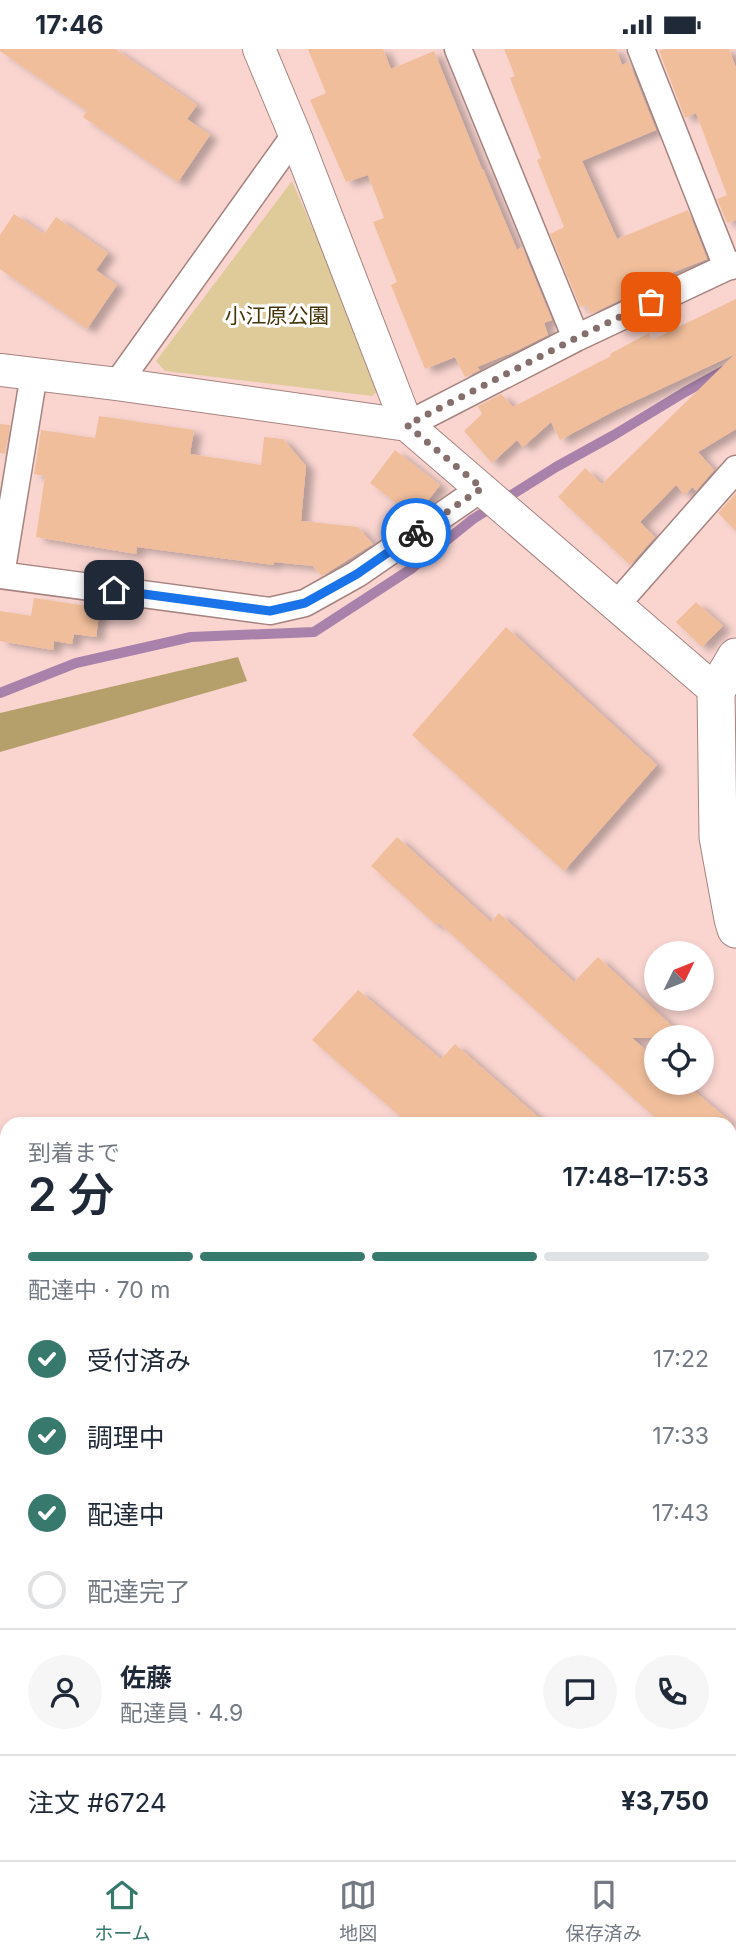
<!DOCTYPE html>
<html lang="ja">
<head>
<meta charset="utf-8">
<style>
	body { margin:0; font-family:Inter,"Noto Sans JP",sans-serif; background:#f6f6f7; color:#1f2937; height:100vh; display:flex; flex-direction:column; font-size:26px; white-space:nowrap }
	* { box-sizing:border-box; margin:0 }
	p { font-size:23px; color:#747a83 }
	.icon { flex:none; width:38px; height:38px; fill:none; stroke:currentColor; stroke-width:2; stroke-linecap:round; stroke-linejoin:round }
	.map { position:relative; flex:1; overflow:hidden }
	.sheet { position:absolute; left:0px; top:1068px; width:737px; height:744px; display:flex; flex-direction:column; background:#fff; border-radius:21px 21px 0 0; box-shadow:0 4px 10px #0003 }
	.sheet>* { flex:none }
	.needle { width:46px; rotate:47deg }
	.controls { position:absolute; left:644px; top:892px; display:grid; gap:14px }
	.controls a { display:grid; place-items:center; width:70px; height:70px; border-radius:50%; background:#fff; box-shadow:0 4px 10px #0003; font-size:35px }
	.pin { position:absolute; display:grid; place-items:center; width:60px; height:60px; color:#fff; margin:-30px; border-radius:14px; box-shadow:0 4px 10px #0006 }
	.courier { position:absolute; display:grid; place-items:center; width:70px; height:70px; margin:-35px; border:5px solid #1a73e8; border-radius:50%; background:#fff; color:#222; box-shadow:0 2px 9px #0007 }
	.headline em { font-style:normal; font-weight:600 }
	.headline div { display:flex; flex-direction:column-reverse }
	.headline { display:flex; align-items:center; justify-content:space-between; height:119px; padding:0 28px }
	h1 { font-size:46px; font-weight:600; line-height:52px }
	.bar { display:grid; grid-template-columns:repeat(4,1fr); gap:10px 7px; align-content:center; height:84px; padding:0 28px }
	.bar i { height:9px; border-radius:5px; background:#e0e1e3 }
	.bar .current { background:#377a6d }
	.bar p { grid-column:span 4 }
	.line { display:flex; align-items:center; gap:18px; padding:0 28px; border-top:2px solid #e0e1e3 }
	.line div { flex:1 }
	.round { display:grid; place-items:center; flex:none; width:74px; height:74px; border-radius:37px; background:#f6f6f7 }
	ol { padding:0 28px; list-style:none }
	li { display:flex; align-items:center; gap:21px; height:77px }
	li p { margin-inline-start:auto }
	li .icon { padding:7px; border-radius:50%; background:#377a6d; color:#fff; stroke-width:4 }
	li:last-child { color:#747a83 }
	li i { width:38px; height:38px; border:4px solid #e0e1e3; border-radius:50% }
	.status { display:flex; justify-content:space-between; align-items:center; height:49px; padding:0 35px; background:#fff; direction:ltr }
	.status svg { height:19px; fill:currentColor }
	.menu { display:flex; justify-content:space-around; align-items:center; height:98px; border-top:2px solid #e0e1e3; background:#fff; font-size:19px; color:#747a83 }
	.menu a { display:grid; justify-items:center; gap:4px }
	.menu .current { color:#377a6d }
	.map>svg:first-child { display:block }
	.green { fill:#dfca9a }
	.forest { fill:#b59f6b }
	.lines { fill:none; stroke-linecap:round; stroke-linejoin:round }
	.stream { stroke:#a882aa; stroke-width:10 }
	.building { fill:#f0be9b; filter:url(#shadow) }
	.minor-casing { stroke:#a5837f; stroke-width:29 }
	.tertiary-casing { stroke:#a5837f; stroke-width:34 }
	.secondary-casing { stroke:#a5837f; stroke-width:39 }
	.minor { stroke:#fff; stroke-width:26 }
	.tertiary { stroke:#fff; stroke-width:32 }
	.secondary { stroke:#fff; stroke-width:37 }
	.done { stroke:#856f6c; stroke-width:7; stroke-dasharray:0 12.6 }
	.route { stroke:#1a73e8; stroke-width:9 }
	.labels { text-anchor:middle; stroke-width:6; stroke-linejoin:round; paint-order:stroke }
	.park-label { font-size:21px; fill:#453508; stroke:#fff }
</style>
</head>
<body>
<div class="status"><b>17:46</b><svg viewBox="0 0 49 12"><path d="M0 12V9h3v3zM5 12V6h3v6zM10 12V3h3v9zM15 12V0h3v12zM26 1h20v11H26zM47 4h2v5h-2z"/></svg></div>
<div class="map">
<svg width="736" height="1811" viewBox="0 0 736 1811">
	<defs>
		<filter id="shadow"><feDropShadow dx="8" dy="4.5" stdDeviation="3.5" flood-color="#0004"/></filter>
	</defs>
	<rect width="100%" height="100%" fill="#fad5d0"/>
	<!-- green -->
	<path class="green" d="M292 132 382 338 372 347 165 322 156 312Z"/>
	<!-- forest -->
	<path class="forest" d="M238 608 247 632 0 703V664Z
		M736 1362V1423L730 1401V1365Z
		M0 1479 7 1480V1636L0 1637Z
		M736 1578V1636L730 1639V1583Z
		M736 1715V1811H728L723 1804H730V1720Z
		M117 1804H487L491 1811H106Z"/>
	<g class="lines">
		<!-- stream -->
		<path class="stream" d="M0 644 76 614 191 588 314 583 411 520 473 470 556 418 614 386 685 343 736 315"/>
	</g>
	<!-- building -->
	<path class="building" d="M0 0H115L197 56 187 70 210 86 178 133 83 68 87 62 0 2Z
		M308 0H383L391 20 434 2 482 120H483L517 201 522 198 552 271 544 274 548 286 518 301 477 318 480 321 465 328 455 308 425 320 391 236 397 233 373 173 384 169 368 126 346 133 310 51 326 44Z
		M504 0H616L622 16 629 13 656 81 582 112 617 190 688 161 707 210 628 241 630 246 591 265 586 256 580 258 550 185 564 178 537 111 541 109 510 29 515 27Z
		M665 0H729L736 19V171L727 174 717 150 727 146 696 64 685 69 659 2Z
		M14 165 44 185 56 168 108 204 96 221 117 236 87 280 0 220V186Z
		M736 250V380L698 403 714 421 696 442 692 438 685 446 676 436 640 473 655 488 630 516 558 448 585 419 602 435 735 305 616 361 560 391 551 373 523 398 517 391 492 414 464 382 482 365 478 357 501 345 513 358 611 307 610 305 649 284 652 291Z
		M99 367 194 381 190 405 261 416 264 388 283 390 306 417 301 472 358 478 373 495 322 527 313 517 274 513V516L137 498 136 505 36 488 45 427 34 425 41 381 95 389Z
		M0 375 10 376 5 405 0 404Z
		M395 401 440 436 420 462 413 467 370 434Z
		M736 444V482L718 464Z
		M34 549 100 559 96 588 74 585 72 595 54 592 53 601 0 592V562L31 567Z
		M696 553 723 577 702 598 676 573Z
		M506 578 657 716 564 822 412 686Z
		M397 788 491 873 499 864 574 933 598 908 685 989H632L656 1010V1034H685L732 1074H661L439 874 436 876 371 817Z
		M358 941 441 1010 455 995 545 1074H408L312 991Z"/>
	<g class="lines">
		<defs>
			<path id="minor" d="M458 0 576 289
				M641 0 727 218
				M117 335 295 86
				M407 376 576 289 727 218 736 216
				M0 526 270 562 305 554 357 525 482 439
				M1 526 34 325
				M616 556 736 420"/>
			<path id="tertiary" d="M259 0 295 86 407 376 716 642
				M0 321 117 335 407 376
				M0 1663H7
				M730 1680 736 1678
				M96 1811 100 1804"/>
			<path id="secondary" d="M736 608 716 642 718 788 733 870 736 880"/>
		</defs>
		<!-- minor casing -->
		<use href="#minor" class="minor-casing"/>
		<!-- tertiary casing -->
		<use href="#tertiary" class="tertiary-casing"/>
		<!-- secondary casing -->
		<use href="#secondary" class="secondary-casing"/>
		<!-- minor -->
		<use href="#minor" class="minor"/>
		<!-- tertiary -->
		<use href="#tertiary" class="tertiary"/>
		<!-- secondary -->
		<use href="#secondary" class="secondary"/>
	</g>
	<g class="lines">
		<!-- done -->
		<path class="done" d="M416 484 482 439 407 376 576 289 651 253"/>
		<!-- route -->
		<path class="route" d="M114 541 270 562 305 554 357 525 416 484"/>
	</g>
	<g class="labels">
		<!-- park labels -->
		<g class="park-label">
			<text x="277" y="274">小江原公園</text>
		</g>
	</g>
</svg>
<div class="controls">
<a><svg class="needle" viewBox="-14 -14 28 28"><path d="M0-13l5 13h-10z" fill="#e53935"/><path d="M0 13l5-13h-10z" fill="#747a83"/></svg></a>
<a><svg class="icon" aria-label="locate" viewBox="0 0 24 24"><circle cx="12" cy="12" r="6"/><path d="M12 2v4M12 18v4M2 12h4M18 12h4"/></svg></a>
</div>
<div class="pin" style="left:651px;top:253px;background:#ea580c"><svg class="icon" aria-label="bag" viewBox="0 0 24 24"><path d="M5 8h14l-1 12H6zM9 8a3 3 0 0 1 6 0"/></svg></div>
<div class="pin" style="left:114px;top:541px;background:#1f2937"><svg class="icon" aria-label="home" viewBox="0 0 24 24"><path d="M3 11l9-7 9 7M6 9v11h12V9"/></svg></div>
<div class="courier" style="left:416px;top:484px"><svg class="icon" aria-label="bike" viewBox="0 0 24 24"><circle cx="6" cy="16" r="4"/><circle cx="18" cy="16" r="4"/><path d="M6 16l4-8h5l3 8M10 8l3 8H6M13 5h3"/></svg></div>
<section class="sheet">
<div class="headline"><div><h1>2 分</h1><p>到着まで</p></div><em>17:48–17:53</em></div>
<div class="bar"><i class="current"></i><i class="current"></i><i class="current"></i><i></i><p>配達中 · 70 m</p></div>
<ol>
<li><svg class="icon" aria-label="check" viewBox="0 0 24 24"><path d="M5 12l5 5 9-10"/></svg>受付済み<p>17:22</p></li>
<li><svg class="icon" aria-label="check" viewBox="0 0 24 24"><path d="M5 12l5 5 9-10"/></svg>調理中<p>17:33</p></li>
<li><svg class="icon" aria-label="check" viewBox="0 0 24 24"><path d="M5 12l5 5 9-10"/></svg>配達中<p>17:43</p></li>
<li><i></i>配達完了</li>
</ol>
<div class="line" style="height:126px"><a class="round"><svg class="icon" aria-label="person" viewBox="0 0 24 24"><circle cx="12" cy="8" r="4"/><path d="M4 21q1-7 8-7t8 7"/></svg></a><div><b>佐藤</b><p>配達員 · 4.9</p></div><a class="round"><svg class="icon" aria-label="chat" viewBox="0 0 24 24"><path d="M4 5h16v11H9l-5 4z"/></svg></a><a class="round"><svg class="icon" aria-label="phone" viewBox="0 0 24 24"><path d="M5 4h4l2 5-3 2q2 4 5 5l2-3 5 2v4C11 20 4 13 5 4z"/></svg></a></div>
<div class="line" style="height:91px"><div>注文 #6724</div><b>¥3,750</b></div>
</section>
</div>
<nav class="menu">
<a class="current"><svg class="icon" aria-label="home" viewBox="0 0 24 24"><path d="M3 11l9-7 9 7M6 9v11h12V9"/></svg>ホーム</a>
<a><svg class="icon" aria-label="map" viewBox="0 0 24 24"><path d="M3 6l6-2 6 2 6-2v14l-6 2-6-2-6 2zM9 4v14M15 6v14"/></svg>地図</a>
<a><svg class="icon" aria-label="saved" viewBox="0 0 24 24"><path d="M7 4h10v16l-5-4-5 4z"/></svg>保存済み</a>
</nav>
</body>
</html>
